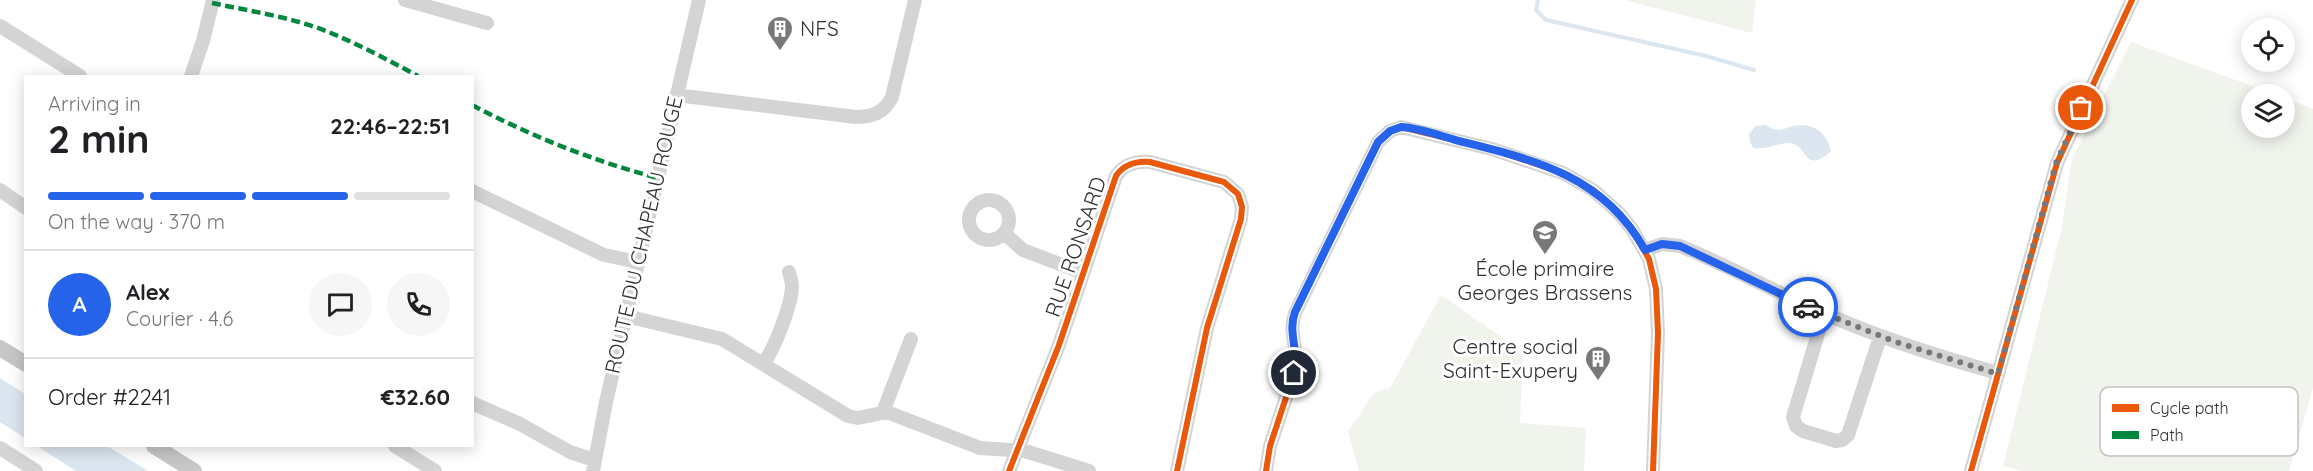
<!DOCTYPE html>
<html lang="en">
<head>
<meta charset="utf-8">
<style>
	body { margin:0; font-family:Quicksand,sans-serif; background:#f6f6f6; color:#202124; height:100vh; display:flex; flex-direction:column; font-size:22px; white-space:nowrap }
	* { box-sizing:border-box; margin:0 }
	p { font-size:20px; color:#757577 }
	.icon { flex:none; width:33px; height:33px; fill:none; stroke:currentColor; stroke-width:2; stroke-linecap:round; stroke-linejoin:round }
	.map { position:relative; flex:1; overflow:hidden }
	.sheet { position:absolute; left:24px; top:75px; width:450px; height:372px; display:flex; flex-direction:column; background:#fff; border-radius:0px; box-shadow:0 3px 15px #0003 }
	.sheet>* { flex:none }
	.buttons { position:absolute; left:2241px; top:18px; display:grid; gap:12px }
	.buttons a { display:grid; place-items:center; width:54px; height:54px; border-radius:50%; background:#fff; box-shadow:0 3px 15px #0003; font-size:30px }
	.pin { position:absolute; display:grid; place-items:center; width:51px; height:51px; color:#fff; margin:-26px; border:3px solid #fff; border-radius:50%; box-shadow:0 2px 6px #0007 }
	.courier { position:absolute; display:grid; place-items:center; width:60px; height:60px; margin:-30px; border:4px solid #2563eb; border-radius:50%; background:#fff; color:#222; box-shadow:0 2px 8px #0007 }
	.overview em { font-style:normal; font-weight:700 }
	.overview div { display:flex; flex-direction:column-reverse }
	.overview { display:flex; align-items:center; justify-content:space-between; height:102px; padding:0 24px }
	h1 { font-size:39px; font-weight:700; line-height:45px }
	.bar { display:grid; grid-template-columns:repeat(4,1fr); gap:9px 6px; align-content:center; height:72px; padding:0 24px }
	.bar i { height:8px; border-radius:4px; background:#e0e0e0 }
	.bar .current { background:#2563eb }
	.bar p { grid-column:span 4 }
	.line { display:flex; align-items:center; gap:15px; padding:0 24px; border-top:2px solid #e0e0e0 }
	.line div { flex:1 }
	.round { display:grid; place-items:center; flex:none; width:63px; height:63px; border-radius:32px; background:#f6f6f6 }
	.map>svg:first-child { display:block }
	.green { fill:#f1f4ed }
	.water { fill:#dce6f0 }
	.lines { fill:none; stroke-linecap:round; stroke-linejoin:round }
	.stream { stroke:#dce6f0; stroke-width:4 }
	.minor { stroke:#d4d4d4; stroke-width:14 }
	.major { stroke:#c7c7c7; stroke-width:16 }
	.quiet { stroke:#00873e; stroke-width:4.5; stroke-dasharray:9 4.5; stroke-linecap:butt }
	.cycleway-casing { stroke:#fff; stroke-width:10 }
	.cycleway { stroke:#e8590c; stroke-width:6 }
	.done { stroke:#787878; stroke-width:6; stroke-dasharray:0 10.8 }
	.route { stroke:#2563eb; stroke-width:8 }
	.labels { text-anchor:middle; stroke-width:6; stroke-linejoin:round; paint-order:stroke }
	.poi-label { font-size:21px; fill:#2f2f2f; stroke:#fff; text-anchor:start }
	.street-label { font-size:21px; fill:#2f2f2f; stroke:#fff }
	.key { fill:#fff; stroke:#c1c1c1; stroke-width:1.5 }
	.key-label { font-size:16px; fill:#2f2f2f }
</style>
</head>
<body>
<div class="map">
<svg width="2313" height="471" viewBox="0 0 2313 471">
	<rect width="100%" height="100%" fill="#fff"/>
	<!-- green -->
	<path class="green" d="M1624 0H1756L1752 33Z
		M2131 42 2274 94H2252V128H2284L2285 98 2313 109V388L2289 471H2022L2003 466 2061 231 2072 159Z
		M1441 295 1523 352 1520 423 1586 428 1584 471H1359L1348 431 1375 392 1390 388Z"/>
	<!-- water -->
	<path class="water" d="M1765 125C1769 127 1775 130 1779 130 1783 130 1788 127 1793 126 1813 122 1827 132 1831 151 1803 177 1808 141 1787 143 1775 144 1766 150 1754 148L1750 143 1749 134 1756 126Z
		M0 378 25 394V438L0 422Z
		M37 446H107L148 471H76Z"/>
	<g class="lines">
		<!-- stream -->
		<path class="stream" d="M1538 0 1536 10 1546 20 1706 56 1754 70"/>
		<!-- minor -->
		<path class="minor" d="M405 0 487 23
			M0 26 80 76
			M191 76 203 41 213 0
			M676 95 856 117C872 117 884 113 892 97L915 0
			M0 190 26 208
			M472 191 604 255 638 262
			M969 220a20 20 0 1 1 40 0a20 20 0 1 1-40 0Z
			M1004 233 1023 250 1083 273
			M1645 250 1662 244 1680 246C1727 265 1771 290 1817 310 1876 337 1936 356 1998 373
			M1824 314 1793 417 1796 426 1803 431 1836 441 1842 440 1848 435 1880 337
			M626 316 722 339 848 416 858 418 887 412 980 448 1025 451 1089 471
			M763 364C774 350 792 304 792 286 792 281 790 277 789 272
			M472 403 520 424 570 452 594 460
			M883 412 911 339
			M395 446 435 471
			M0 448 36 471
			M593 471 606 402 699 0
			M1009 471 1059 345 1116 176C1124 164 1136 161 1150 162L1224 182 1238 194 1242 207 1241 219 1207 328 1177 471
			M1266 471 1270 446 1296 367C1298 348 1288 332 1295 313L1378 142 1390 131 1401 127 1492 149 1563 173 1593 190 1619 213 1632 229 1649 259 1656 289 1658 333 1653 471
			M1971 471 2057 163 2132 0"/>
		<!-- major -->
		<path class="major" d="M0 348 26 364
			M154 446 194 471"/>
		<!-- quiet -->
		<path class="quiet" d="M212 3C250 11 290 17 326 31 358 44 388 60 418 76
			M472 105C531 136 593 161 658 178"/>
		<defs>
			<path id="cycleway" d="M1009 471 1059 345 1116 176C1124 164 1136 161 1150 162L1224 182 1238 194 1242 207 1241 219 1207 328 1177 471
				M1266 471 1270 446 1296 367C1298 348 1288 332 1295 313L1378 142 1390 131 1401 127 1492 149 1563 173 1593 190 1619 213 1632 229 1649 259 1656 289 1658 333 1653 471
				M1971 471 2057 163 2132 0"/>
		</defs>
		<!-- cycleway casing -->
		<use href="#cycleway" class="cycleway-casing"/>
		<!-- cycleway -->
		<use href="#cycleway" class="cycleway"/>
	</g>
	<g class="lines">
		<!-- done -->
		<path class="done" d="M1808 307 1896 342 1998 374 2056 163 2081 108"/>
		<!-- route -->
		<path class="route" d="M1294 373C1300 352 1287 333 1295 312L1378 142 1390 131 1401 127C1421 128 1443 137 1463 142 1539 161 1604 177 1645 250L1662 244 1680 246 1808 307"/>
	</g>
	<!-- icons -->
	<defs>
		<symbol id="building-pin" viewBox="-11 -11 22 30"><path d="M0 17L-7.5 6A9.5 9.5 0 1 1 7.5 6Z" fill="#787878" stroke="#fff"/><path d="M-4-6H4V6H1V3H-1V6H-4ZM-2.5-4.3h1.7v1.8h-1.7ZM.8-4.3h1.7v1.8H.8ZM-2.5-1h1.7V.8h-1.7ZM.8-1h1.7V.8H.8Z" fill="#fff"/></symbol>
		<symbol id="school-pin" viewBox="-11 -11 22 30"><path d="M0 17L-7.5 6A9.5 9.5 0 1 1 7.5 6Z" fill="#787878" stroke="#fff"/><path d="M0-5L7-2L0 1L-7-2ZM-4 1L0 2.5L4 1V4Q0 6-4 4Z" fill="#fff"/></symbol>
	</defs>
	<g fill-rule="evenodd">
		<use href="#building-pin" x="765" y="14" width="30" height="40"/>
		<use href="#school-pin" x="1530" y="218" width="30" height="40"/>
		<use href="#building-pin" x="1583" y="344" width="30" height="40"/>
	</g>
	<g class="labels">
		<!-- poi labels -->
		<g class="poi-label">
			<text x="800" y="36">NFS</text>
			<text x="1545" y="276" text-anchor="middle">École primaire<tspan x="1545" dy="24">Georges Brassens</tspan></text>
			<text x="1578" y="354" text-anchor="end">Centre social<tspan x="1578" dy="24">Saint-Exupery</tspan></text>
		</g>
		<!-- street labels -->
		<g class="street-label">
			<text transform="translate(644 235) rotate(-77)" y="7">ROUTE DU CHAPEAU ROUGE</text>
			<text transform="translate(1076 247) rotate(-71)" y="7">RUE RONSARD</text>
		</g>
	</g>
	<!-- legend -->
	<rect x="2100" y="387" width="198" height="69" rx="9" class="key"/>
	<rect x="2112" y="404" width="27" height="8" fill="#e8590c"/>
	<rect x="2112" y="431" width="27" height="8" fill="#00873e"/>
	<g class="key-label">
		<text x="2150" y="414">Cycle path</text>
		<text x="2150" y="441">Path</text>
	</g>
</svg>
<div class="buttons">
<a><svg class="icon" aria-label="locate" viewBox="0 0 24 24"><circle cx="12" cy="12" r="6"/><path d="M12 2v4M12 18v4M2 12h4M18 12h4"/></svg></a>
<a><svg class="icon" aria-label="layers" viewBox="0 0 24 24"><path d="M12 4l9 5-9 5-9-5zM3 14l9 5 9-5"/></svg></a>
</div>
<div class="pin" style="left:2081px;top:108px;background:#ea580c"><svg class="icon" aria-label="bag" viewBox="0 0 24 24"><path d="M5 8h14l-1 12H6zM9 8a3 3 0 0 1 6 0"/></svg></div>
<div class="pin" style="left:1294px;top:373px;background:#1f2937"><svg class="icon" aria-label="home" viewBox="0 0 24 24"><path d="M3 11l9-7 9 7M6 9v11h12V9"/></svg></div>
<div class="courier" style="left:1808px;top:307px"><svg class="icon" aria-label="car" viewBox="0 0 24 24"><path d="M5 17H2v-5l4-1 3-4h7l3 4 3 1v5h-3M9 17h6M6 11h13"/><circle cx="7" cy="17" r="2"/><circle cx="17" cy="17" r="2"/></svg></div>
<section class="sheet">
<div class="overview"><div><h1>2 min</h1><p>Arriving in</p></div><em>22:46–22:51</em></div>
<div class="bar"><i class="current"></i><i class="current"></i><i class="current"></i><i></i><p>On the way · 370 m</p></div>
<div class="line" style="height:108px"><b class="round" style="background:#2563eb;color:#fff">A</b><div><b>Alex</b><p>Courier · 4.6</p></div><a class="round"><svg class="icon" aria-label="chat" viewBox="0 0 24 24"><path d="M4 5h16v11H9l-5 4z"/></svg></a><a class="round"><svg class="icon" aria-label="phone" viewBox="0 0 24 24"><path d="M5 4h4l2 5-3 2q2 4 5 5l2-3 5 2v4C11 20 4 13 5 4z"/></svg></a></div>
<div class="line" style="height:78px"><div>Order #2241</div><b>€32.60</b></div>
</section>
</div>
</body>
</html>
